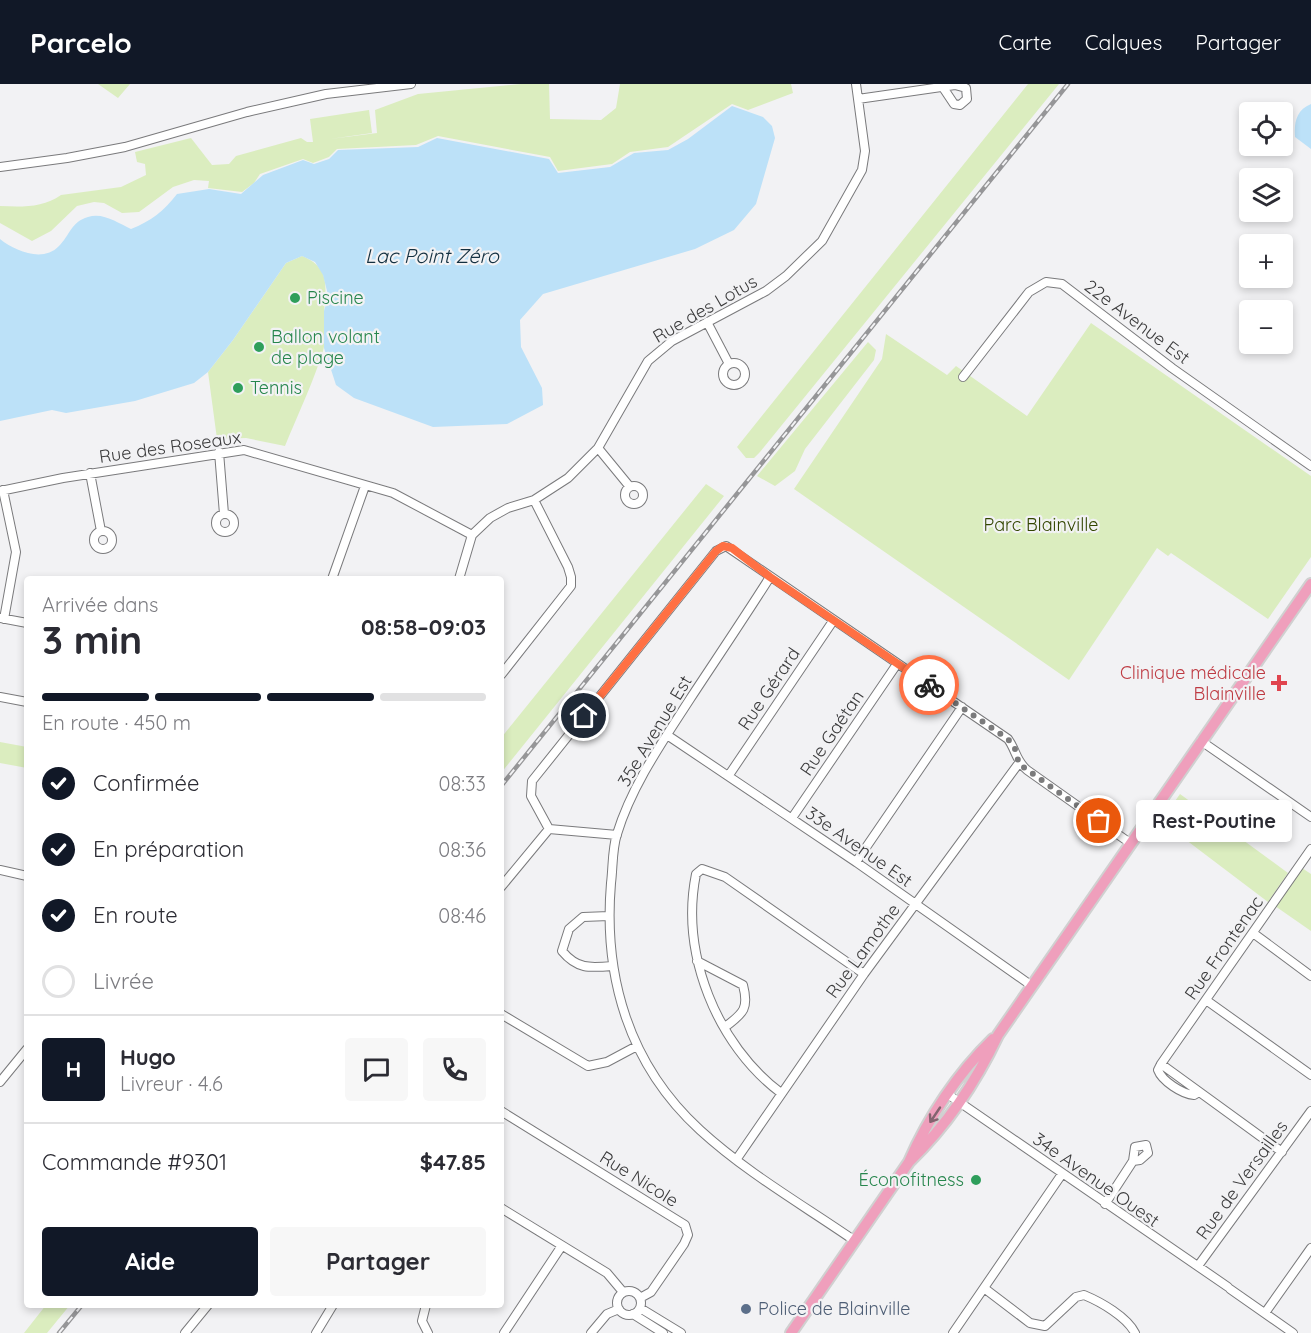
<!DOCTYPE html>
<html lang="fr">
<head>
<meta charset="utf-8">
<style>
	body { margin:0; font-family:Quicksand,sans-serif; background:#f7f7f7; color:#2b2b33; height:100vh; display:flex; flex-direction:column; font-size:22px; white-space:nowrap }
	* { box-sizing:border-box; margin:0 }
	p { font-size:20px; color:#7c7c81 }
	.icon { flex:none; width:33px; height:33px; fill:none; stroke:currentColor; stroke-width:2; stroke-linecap:round; stroke-linejoin:round }
	.map { position:relative; flex:1; overflow:hidden }
	.drawer { position:absolute; left:24px; top:492px; width:480px; height:732px; display:flex; flex-direction:column; background:#fff; border-radius:6px; box-shadow:0 3px 9px #0003 }
	.drawer>* { flex:none }
	.fabs { position:absolute; left:1239px; top:18px; display:grid; gap:12px }
	.fabs a { display:grid; place-items:center; width:54px; height:54px; border-radius:6px; background:#fff; box-shadow:0 3px 9px #0003; font-size:30px }
	.pin { position:absolute; display:grid; place-items:center; width:51px; height:51px; color:#fff; margin:-26px; border:3px solid #fff; border-radius:50%; box-shadow:0 2px 6px #0007 }
	.courier { position:absolute; display:grid; place-items:center; width:60px; height:60px; margin:-30px; border:4px solid #ff7043; border-radius:50%; background:#fff; color:#222; box-shadow:0 2px 8px #0007 }
	.bubble { position:absolute; height:42px; border-radius:6px; background:#fff; box-shadow:0 3px 9px #0003; font-size:20px; font-weight:700; line-height:42px; text-align:center }
	.headline em { font-style:normal; font-weight:700 }
	.headline div { display:flex; flex-direction:column-reverse }
	.headline { display:flex; align-items:center; justify-content:space-between; height:102px; padding:0 18px }
	h1 { font-size:39px; font-weight:700; line-height:45px }
	.bar { display:grid; grid-template-columns:repeat(4,1fr); gap:9px 6px; align-content:center; height:72px; padding:0 18px }
	.bar i { height:8px; border-radius:4px; background:#e1e1e2 }
	.bar .current { background:#111827 }
	.bar p { grid-column:span 4 }
	.line { display:flex; align-items:center; gap:15px; padding:0 18px; border-top:2px solid #e1e1e2 }
	.line div { flex:1 }
	.round { display:grid; place-items:center; flex:none; width:63px; height:63px; border-radius:6px; background:#f7f7f7 }
	ol { padding:0 18px; list-style:none }
	li { display:flex; align-items:center; gap:18px; height:66px }
	li p { margin-inline-start:auto }
	li .icon { padding:6px; border-radius:50%; background:#111827; color:#fff; stroke-width:4 }
	li:last-child { color:#7c7c81 }
	li i { width:33px; height:33px; border:3px solid #e1e1e2; border-radius:50% }
	.button { display:flex; gap:12px; margin-top:auto; padding:12px 18px }
	.button a { flex:1; height:69px; border-radius:6px; background:#111827; color:#fff; font-size:24px; font-weight:700; line-height:69px; text-align:center }
	.button a+a { background:#f7f7f7; color:#2b2b33 }
	header { display:flex; align-items:center; gap:36px; box-sizing:border-box; height:84px; padding:0 30px; background:#111827; color:#fff }
	header strong { font-size:28px }
	nav { display:flex; gap:33px; margin-inline-start:auto; font-size:21px }
	.map>svg:first-child { display:block }
	.green { fill:#dbedbf }
	.water { fill:#bce1f8 }
	.lines { fill:none; stroke-linecap:round; stroke-linejoin:round }
	.minor-casing { stroke:#7a7a7c; stroke-width:10 }
	.major-casing { stroke:#d0d0d0; stroke-width:14 }
	.minor { stroke:#fff; stroke-width:8 }
	.major { stroke:#ef9fbc; stroke-width:10 }
	.rail-casing { stroke:#969698; stroke-width:4.5 }
	.rail { stroke:#f2f2f4; stroke-width:2; stroke-dasharray:7; stroke-linecap:butt }
	.oneway { stroke:#83636f }
	.done { stroke:#7b7b7c; stroke-width:6; stroke-dasharray:0 10.8 }
	.route { stroke:#ff7043; stroke-width:8 }
	.leisure-dot { fill:#2e9e5b; stroke:#f2f2f4; stroke-width:2 }
	.health-dot { fill:#e0444e; stroke:#f2f2f4; stroke-width:2 }
	.service-dot { fill:#5c6f8a; stroke:#f2f2f4; stroke-width:2 }
	.labels { text-anchor:middle; stroke-width:4.5; stroke-linejoin:round; paint-order:stroke }
	.leisure-label { font-size:18px; fill:#27864d; stroke:#f2f2f4; text-anchor:start }
	.street-label { font-size:18px; fill:#3b3b3c; stroke:#f2f2f4 }
	.park-label { font-size:18px; fill:#334601; stroke:#f2f2f4 }
	.health-label { font-size:18px; fill:#be3a42; stroke:#f2f2f4; text-anchor:end }
	.service-label { font-size:18px; fill:#4e5e75; stroke:#f2f2f4; text-anchor:start }
	.water-label { font-size:20px; font-style:italic; fill:#133041; stroke:#f2f2f4 }
</style>
</head>
<body>
<header>
<strong>Parcelo</strong>
<nav><a>Carte</a><a>Calques</a><a>Partager</a></nav>
</header>
<div class="map">
<svg width="1311" height="1249" viewBox="0 0 1311 1249">
	<rect width="100%" height="100%" fill="#f2f2f4"/>
	<!-- green -->
	<path class="green" d="M98 0H130L118 14Z
		M521 0H549L550 35 601 36 616 24 620 0H791L793 9 748 26 732 20 668 63 630 68 612 80 558 87 550 73 438 52 416 61 337 65 329 73 313 79 303 75 260 90 254 99 242 108 208 104 209 97 194 96 173 103 139 128 122 129 104 119 94 118 77 122 51 147 32 157 0 139V122C21 123 43 124 61 111L121 103 146 91 145 80 137 78 135 68 191 54 212 81 229 80 236 72 301 54 307 58H313L310 35 369 26 372 49 330 55 377 49 375 26 418 10Z
		M1028 0H1059L760 368 754 374H746L737 363Z
		M302 172C334 185 324 207 324 234 324 245 326 257 323 267 313 299 298 330 285 362L246 354 217 355 208 288 233 256 286 179Z
		M1091 239 1311 392V473L1268 535 1171 469 1168 472 1157 464 1069 596 794 405 882 275 886 250 947 291 956 282 1027 332Z
		M868 258 876 266 874 276 805 365 795 387 775 402 757 392Z
		M706 400 724 412 501 689V654Z
		M0 658 27 663V684L0 679Z
		M1180 710 1288 789 1268 818 1161 737Z
		M1302 784 1311 790V847L1275 822Z
		M46 1221H70L47 1249H24Z"/>
	<!-- water -->
	<path class="water" d="M1311 20V65L1295 53C1294 39 1296 26 1311 20Z
		M732 22 763 33 772 42 775 54 756 120 734 146 695 165 543 210 520 236 521 263 542 304 543 321 507 340 433 343 354 314 336 301 324 264V227L328 211 323 191 315 178 302 172 286 179 233 256 208 288 194 299 135 317 66 329 52 326 0 337V155C15 167 43 179 59 162 70 151 71 138 88 133 103 128 118 139 131 145 151 137 164 127 177 110L209 105 241 110 263 91 303 76 314 80 329 75 338 66 418 63 437 54 549 75 558 89 610 83 634 69 668 66 688 55Z"/>
	<g class="lines">
		<defs>
			<path id="minor" d="M858 15 955 1 966 4 967 15 960 21 954 20 944 5
				M0 83 67 74 125 63 247 28 326 10 411 0
				M707 238 729 280
				M723 290a11 11 0 1 1 22 0a11 11 0 1 1-22 0Z
				M963 293 1029 208 1046 198 1062 200 1172 284 1311 382
				M598 364 630 403
				M219 368 224 430
				M90 389 101 447
				M625 411a9 9 0 1 1 18 0a9 9 0 1 1-18 0Z
				M3 406 16 468 4 535
				M0 407 63 394 244 366 393 409 472 451
				M216 439a9 9 0 1 1 18 0a9 9 0 1 1-18 0Z
				M94 456a9 9 0 1 1 18 0a9 9 0 1 1-18 0Z
				M770 493C744 534 717 574 690 615 663 657 632 701 617 750 612 765 613 784 611 799 603 893 629 981 700 1046 747 1089 803 1121 855 1157
				M332 495 365 402
				M459 495 472 451 490 434 508 424 534 416 568 394 598 364 648 277 672 257 766 207 786 192 822 157 862 86 865 67 856 0
				M0 534 27 539
				M501 591 571 502V493L568 483 534 416
				M0 613 27 618
				M667 651 856 778 1032 902
				M1201 657 1311 733
				M729 691 833 537
				M792 734 897 580
				M549 745 531 712 532 697 716 467 726 462 1008 655C1016 666 1016 677 1027 686L1130 759
				M856 778 962 623
				M0 786 27 792
				M501 803 549 745 617 751
				M609 832 583 833 569 845 562 867C577 885 589 884 612 882
				M1253 849 1311 892
				M697 877 743 901C749 924 744 929 725 943
				M1206 916 1311 991
				M501 930 588 982 607 978 637 962
				M1161 980 1282 1068
				M0 998 27 965
				M1199 1008 1194 1011C1182 1010 1162 997 1158 986L1161 980 1311 765
				M781 1009C717 961 680 870 696 790L702 785 725 793 864 890
				M949 1011 1228 1203
				M501 1027 685 1141 688 1151 684 1160 651 1208 640 1214
				M736 1076 864 890 1019 679
				M1105 1120 1133 1077 1135 1063 1146 1061 1148 1069 1140 1076 1133 1077
				M501 1124 607 1189 623 1208
				M1198 1182 1311 1027
				M984 1204 1030 1239 1045 1242 1076 1213 1084 1211C1101 1218 1127 1233 1135 1249
				M1230 1205 1293 1249
				M617 1219a12 12 0 1 1 24 0a12 12 0 1 1-24 0Z
				M426 1221 422 1237 428 1249
				M640 1224 681 1249
				M1265 1229 1311 1164
				M633 1230 663 1249
				M185 1249 208 1221
				M316 1249 333 1221
				M504 1249 561 1163
				M591 1249 607 1230 619 1225
				M953 1249 1062 1090"/>
			<path id="major" d="M909 1078C945 1043 976 998 998 951L1311 500
				M791 1249 909 1078C928 1034 958 989 993 955"/>
		</defs>
		<!-- minor casing -->
		<use href="#minor" class="minor-casing"/>
		<!-- major casing -->
		<use href="#major" class="major-casing"/>
		<!-- minor -->
		<use href="#minor" class="minor"/>
		<!-- major -->
		<use href="#major" class="major"/>
		<defs>
			<path id="rail" d="M501 702 1068 0
				M59 1249 82 1221"/>
		</defs>
		<!-- rail casing -->
		<use href="#rail" class="rail-casing"/>
		<!-- rail -->
		<use href="#rail" class="rail"/>
	</g>
	<!-- one-way arrows -->
	<defs><path id="oneway-shaft" d="M-6 0H5M1.5-3L5.5 0L1.5 3" fill="none" stroke-width="1.6" stroke-linecap="round" stroke-linejoin="round" transform="scale(1.5)"/></defs>
	<use class="oneway" href="#oneway-shaft" transform="translate(935 1031) rotate(124)"/>
	<g class="lines">
		<!-- done -->
		<path class="done" d="M929 601 1008 655 1015 665 1019 680 1099 737"/>
		<!-- route -->
		<path class="route" d="M584 632 716 467 723 462 732 464 770 493 929 601"/>
	</g>
	<!-- markers -->
	<g class="leisure-dot">
		<circle cx="295" cy="214" r="6"/>
		<circle cx="259" cy="263" r="6"/>
		<circle cx="238" cy="304" r="6"/>
		<circle cx="976" cy="1096" r="6"/>
	</g>
	<path class="health-dot" d="M1276 590h6v6h6v6h-6v6h-6v-6h-6v-6h6z"/>
	<circle class="service-dot" cx="746" cy="1225" r="6"/>
	<g class="labels">
		<!-- leisure labels -->
		<g class="leisure-label">
			<text x="307" y="220">Piscine</text>
			<text x="271" y="259">Ballon volant<tspan x="271" dy="21">de plage</tspan></text>
			<text x="250" y="310">Tennis</text>
			<text x="964" y="1102" text-anchor="end">Éconofitness</text>
		</g>
		<!-- street labels -->
		<g class="street-label">
			<text transform="translate(705 225) rotate(-30)" y="6">Rue des Lotus</text>
			<text transform="translate(1137 238) rotate(37)" y="6">22e Avenue Est</text>
			<text transform="translate(170 363) rotate(-8)" y="6">Rue des Roseaux</text>
			<text transform="translate(769 605) rotate(-56)" y="6">Rue Gérard</text>
			<text transform="translate(655 647) rotate(-59)" y="6">35e Avenue Est</text>
			<text transform="translate(832 649) rotate(-56)" y="6">Rue Gaétan</text>
			<text transform="translate(859 763) rotate(35)" y="6">33e Avenue Est</text>
			<text transform="translate(1224 864) rotate(-55)" y="6">Rue Frontenac</text>
			<text transform="translate(863 867) rotate(-54)" y="6">Rue Lamothe</text>
			<text transform="translate(639 1095) rotate(32)" y="6">Rue Nicole</text>
			<text transform="translate(1096 1096) rotate(35)" y="6">34e Avenue Ouest</text>
			<text transform="translate(1242 1096) rotate(-54)" y="6">Rue de Versailles</text>
		</g>
		<!-- park labels -->
		<g class="park-label">
			<text x="1041" y="447">Parc Blainville</text>
		</g>
		<!-- health labels -->
		<g class="health-label">
			<text x="1266" y="595">Clinique médicale<tspan x="1266" dy="21">Blainville</tspan></text>
		</g>
		<!-- service labels -->
		<g class="service-label">
			<text x="758" y="1231">Police de Blainville</text>
		</g>
		<!-- water labels -->
		<g class="water-label">
			<text x="432" y="179">Lac Point Zéro</text>
		</g>
	</g>
</svg>
<div class="fabs">
<a><svg class="icon" aria-label="locate" viewBox="0 0 24 24"><circle cx="12" cy="12" r="6"/><path d="M12 2v4M12 18v4M2 12h4M18 12h4"/></svg></a>
<a><svg class="icon" aria-label="layers" viewBox="0 0 24 24"><path d="M12 4l9 5-9 5-9-5zM3 14l9 5 9-5"/></svg></a>
<a>+</a>
<a>−</a>
</div>
<div class="pin" style="left:1099px;top:737px;background:#ea580c"><svg class="icon" aria-label="bag" viewBox="0 0 24 24"><path d="M5 8h14l-1 12H6zM9 8a3 3 0 0 1 6 0"/></svg></div>
<div class="pin" style="left:584px;top:632px;background:#1f2937"><svg class="icon" aria-label="home" viewBox="0 0 24 24"><path d="M3 11l9-7 9 7M6 9v11h12V9"/></svg></div>
<div class="courier" style="left:929px;top:601px"><svg class="icon" aria-label="bike" viewBox="0 0 24 24"><circle cx="6" cy="16" r="4"/><circle cx="18" cy="16" r="4"/><path d="M6 16l4-8h5l3 8M10 8l3 8H6M13 5h3"/></svg></div>
<div class="bubble" style="left:1136px;top:716px;width:156px">Rest-Poutine</div>
<section class="drawer">
<div class="headline"><div><h1>3 min</h1><p>Arrivée dans</p></div><em>08:58–09:03</em></div>
<div class="bar"><i class="current"></i><i class="current"></i><i class="current"></i><i></i><p>En route · 450 m</p></div>
<ol>
<li><svg class="icon" aria-label="check" viewBox="0 0 24 24"><path d="M5 12l5 5 9-10"/></svg>Confirmée<p>08:33</p></li>
<li><svg class="icon" aria-label="check" viewBox="0 0 24 24"><path d="M5 12l5 5 9-10"/></svg>En préparation<p>08:36</p></li>
<li><svg class="icon" aria-label="check" viewBox="0 0 24 24"><path d="M5 12l5 5 9-10"/></svg>En route<p>08:46</p></li>
<li><i></i>Livrée</li>
</ol>
<div class="line" style="height:108px"><b class="round" style="background:#111827;color:#fff">H</b><div><b>Hugo</b><p>Livreur · 4.6</p></div><a class="round"><svg class="icon" aria-label="chat" viewBox="0 0 24 24"><path d="M4 5h16v11H9l-5 4z"/></svg></a><a class="round"><svg class="icon" aria-label="phone" viewBox="0 0 24 24"><path d="M5 4h4l2 5-3 2q2 4 5 5l2-3 5 2v4C11 20 4 13 5 4z"/></svg></a></div>
<div class="line" style="height:78px"><div>Commande #9301</div><b>$47.85</b></div>
<div class="button"><a>Aide</a><a>Partager</a></div>
</section>
</div>
</body>
</html>
